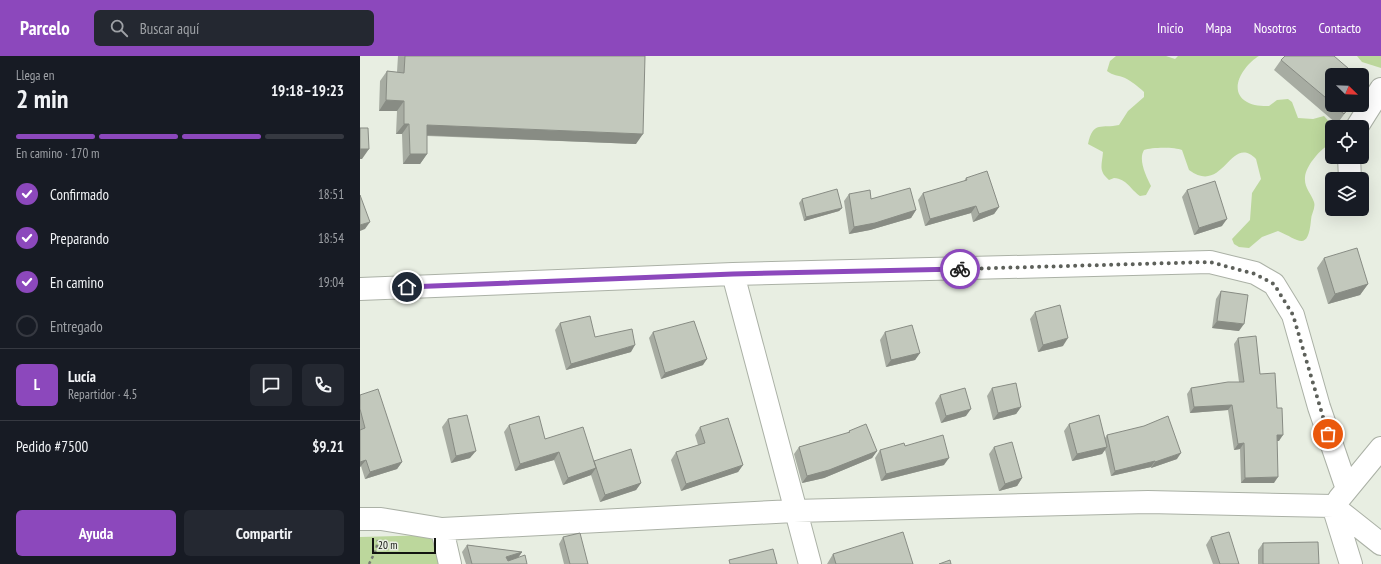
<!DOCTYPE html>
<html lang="es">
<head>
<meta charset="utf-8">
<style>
	body { margin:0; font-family:"PT Sans Narrow",sans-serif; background:#242831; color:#f1f3f6; height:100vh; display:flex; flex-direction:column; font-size:15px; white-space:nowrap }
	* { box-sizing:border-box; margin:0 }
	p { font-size:13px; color:#9ea1a6 }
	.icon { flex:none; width:22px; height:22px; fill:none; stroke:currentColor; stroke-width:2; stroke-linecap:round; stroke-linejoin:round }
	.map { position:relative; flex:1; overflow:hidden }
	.panel { display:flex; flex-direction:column; background:#171b24; width:360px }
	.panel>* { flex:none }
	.needle { width:26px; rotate:113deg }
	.buttons { position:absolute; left:965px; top:12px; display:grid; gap:8px }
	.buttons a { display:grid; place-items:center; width:44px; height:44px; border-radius:6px; background:#171b24; box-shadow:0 4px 16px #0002; font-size:20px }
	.scale { position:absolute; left:12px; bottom:10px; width:64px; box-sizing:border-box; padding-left:4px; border:2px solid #121410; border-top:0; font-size:11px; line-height:14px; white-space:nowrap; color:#121410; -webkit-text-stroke:3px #e8eee2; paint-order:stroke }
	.pin { position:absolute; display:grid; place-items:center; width:34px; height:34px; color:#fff; margin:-17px; border:2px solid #fff; border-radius:50%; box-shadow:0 1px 4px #0007 }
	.courier { position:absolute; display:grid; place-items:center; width:40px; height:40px; margin:-20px; border:3px solid #8c48bc; border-radius:50%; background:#fff; color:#222; box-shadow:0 1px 5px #0007 }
	.overview em { font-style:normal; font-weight:800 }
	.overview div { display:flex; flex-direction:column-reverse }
	.overview { display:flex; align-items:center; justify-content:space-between; height:68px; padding:0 16px }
	h1 { font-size:26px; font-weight:800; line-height:30px }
	.bar { display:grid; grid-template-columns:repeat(4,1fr); gap:6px 4px; align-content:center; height:48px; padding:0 16px }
	.bar i { height:5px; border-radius:3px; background:#363941 }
	.bar .selected { background:#8c48bc }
	.bar p { grid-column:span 4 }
	.line { display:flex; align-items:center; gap:10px; padding:0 16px; border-top:1px solid #363941 }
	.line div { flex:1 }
	.round { display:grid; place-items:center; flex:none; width:42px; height:42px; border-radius:6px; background:#242831 }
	ol { padding:0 16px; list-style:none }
	li { display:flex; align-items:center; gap:12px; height:44px }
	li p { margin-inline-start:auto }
	li .icon { padding:4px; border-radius:50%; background:#8c48bc; color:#fff; stroke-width:4 }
	li:last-child { color:#9ea1a6 }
	li i { width:22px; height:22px; border:2px solid #363941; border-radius:50% }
	.primary-button { display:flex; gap:8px; margin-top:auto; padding:8px 16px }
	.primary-button a { flex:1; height:46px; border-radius:6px; background:#8c48bc; color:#fff; font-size:16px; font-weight:800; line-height:46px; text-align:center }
	.primary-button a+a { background:#242831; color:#f1f3f6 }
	header { display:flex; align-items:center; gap:24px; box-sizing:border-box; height:56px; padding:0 20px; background:#8c48bc; color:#fff }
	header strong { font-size:19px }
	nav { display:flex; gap:22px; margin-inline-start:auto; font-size:14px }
	.search { width:280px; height:36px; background:#242831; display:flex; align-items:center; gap:10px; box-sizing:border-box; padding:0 14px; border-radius:6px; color:#9ea1a6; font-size:15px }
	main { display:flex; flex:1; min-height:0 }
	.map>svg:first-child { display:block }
	.green { fill:#bcd79c }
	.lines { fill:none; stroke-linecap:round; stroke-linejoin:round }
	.minor-casing { stroke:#abb1a6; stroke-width:24 }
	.path { stroke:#777b73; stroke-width:2.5; stroke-dasharray:3 3; stroke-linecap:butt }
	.minor { stroke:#fff; stroke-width:22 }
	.wall { fill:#a7aca2 }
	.shaded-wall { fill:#888c84 }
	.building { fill:#c2c8bc; stroke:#888c84 }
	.done { stroke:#5d605a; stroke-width:4; stroke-dasharray:0 7.2 }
	.route { stroke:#8c48bc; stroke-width:5 }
</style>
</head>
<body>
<header>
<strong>Parcelo</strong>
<div class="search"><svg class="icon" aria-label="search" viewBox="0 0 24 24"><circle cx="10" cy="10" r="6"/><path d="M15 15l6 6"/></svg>Buscar aquí</div>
<nav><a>Inicio</a><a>Mapa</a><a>Nosotros</a><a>Contacto</a></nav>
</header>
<main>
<section class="panel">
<div class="overview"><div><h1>2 min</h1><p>Llega en</p></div><em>19:18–19:23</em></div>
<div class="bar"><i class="selected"></i><i class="selected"></i><i class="selected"></i><i></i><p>En camino · 170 m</p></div>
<ol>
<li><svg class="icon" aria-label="check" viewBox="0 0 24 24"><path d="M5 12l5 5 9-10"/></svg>Confirmado<p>18:51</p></li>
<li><svg class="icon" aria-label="check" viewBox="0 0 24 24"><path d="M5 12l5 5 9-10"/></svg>Preparando<p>18:54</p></li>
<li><svg class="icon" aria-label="check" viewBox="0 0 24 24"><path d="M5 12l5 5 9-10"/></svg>En camino<p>19:04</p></li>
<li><i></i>Entregado</li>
</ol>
<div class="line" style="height:72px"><b class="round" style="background:#8c48bc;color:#fff">L</b><div><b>Lucía</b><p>Repartidor · 4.5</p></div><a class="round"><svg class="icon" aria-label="chat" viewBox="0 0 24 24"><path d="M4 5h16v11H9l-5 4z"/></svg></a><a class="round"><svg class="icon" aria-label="phone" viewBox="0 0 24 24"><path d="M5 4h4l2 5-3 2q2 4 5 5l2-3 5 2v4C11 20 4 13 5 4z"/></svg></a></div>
<div class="line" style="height:52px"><div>Pedido #7500</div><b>$9.21</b></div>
<div class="primary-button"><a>Ayuda</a><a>Compartir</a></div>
</section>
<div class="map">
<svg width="1021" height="508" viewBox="0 0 1021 508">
	<rect width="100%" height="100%" fill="#e8eee2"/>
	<!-- green -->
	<path class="green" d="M756 0H806L815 3 818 0H899C885 8 866 34 887 46 893 50 902 50 909 50L917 44 928 43 932 46 938 62 953 63 964 60 974 71H972V91L968 89C959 95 946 110 945 121 944 132 951 137 954 146 956 152 951 158 951 164 948 196 939 184 918 175L902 181 889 192 879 191 874 188 872 183 890 164 892 137 901 123 896 103C870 77 864 140 829 114L822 94C815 91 792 91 784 94 778 104 786 120 791 130L786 139 780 140C770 133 767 123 754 122L749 124C738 115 742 109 743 96L728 88C733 64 742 73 759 69L768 55 784 41V36C779 31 771 25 765 22 758 19 753 20 747 15L750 5Z
		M997 0H1021V12L1002 6Z
		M75 479 81 508H0V481Z"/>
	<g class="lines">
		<defs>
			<path id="minor" d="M997 71 1021 33
				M989 101 990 123
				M373 218 450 508
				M0 233 373 218 850 206 895 217 914 228 933 259 959 351 987 433
				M979 443 1021 392
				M973 450 991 508
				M0 463H21L82 473 434 455 788 446 973 450 1021 488
				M82 473 90 508"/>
		</defs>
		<!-- minor casing -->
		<use href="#minor" class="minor-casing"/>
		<!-- path -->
		<path class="path" d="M9 508 16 494 18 484"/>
		<!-- minor -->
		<use href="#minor" class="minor"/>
	</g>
	<!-- wall -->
	<path class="wall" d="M38 0H285L276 88 67 80V98L60 108H43L42 78H36L37 55H19L20 25 27 15 37 16Z
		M921 4 972 19V49H991L977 68 914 14Z
		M606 122 639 151 634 158 613 166 611 157 565 170 558 144 563 137 604 125Z
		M827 134 862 170 834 179 822 141Z
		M489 138 511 143 556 154 551 162 510 174 489 178 484 145Z
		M442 143 482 152 479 155 444 165 439 147Z
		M964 202 1008 228 1000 239 968 248 957 212Z
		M861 235 879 275 852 272 856 243Z
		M675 256 703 290 678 296 670 263Z
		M200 267 235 281 271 296 206 314 195 274Z
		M293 276 343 309 301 323 289 282Z
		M525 276 560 297 555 304 526 311 520 284Z
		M878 282 900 318 917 352 919 385H917L914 427H881L880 393 874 394 868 354 830 357 827 338 831 332 879 326 874 288Z
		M632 332 661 351 656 358 633 364 627 340Z
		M0 339 42 406 37 413 5 423 1 410 0 411Z
		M580 339 606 360 581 367 575 347Z
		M88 363 110 402 91 407 82 371Z
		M709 368 745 382 747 379 817 403 791 412V411L751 420 745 394 742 398 712 405 704 375Z
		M149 369 185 383 281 427 276 434 240 446 231 419 203 429 194 404 155 415 144 376Z
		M340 371 383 409 378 416 321 435 311 404 316 396 338 389 335 379Z
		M489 375 517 395 512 402 464 422 442 427 434 398 439 391 488 377Z
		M545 390 584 409 521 425 515 402 520 394Z
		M634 391 662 422 657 430 639 435 629 398Z
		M203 481 228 508H204L199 488Z
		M851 481 879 508H853L846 489Z
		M903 487 959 508H898V494Z
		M107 489 162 496 158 502 167 508H106L102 496Z
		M473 498 553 508H467Z"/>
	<!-- shaded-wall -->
	<path class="shaded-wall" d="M26 44 44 45 37 55H19Z
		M44 68H49L42 78H36Z
		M67 69 283 78 276 88 60 79Z
		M0 93H9L2 103H0Z
		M50 98H67L60 108H43Z
		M616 150 611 157 565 170 570 163Z
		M639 151 634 158 613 166 619 158Z
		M482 152 479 155 444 165 446 161Z
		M556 154 551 162 510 174 489 178 494 171Z
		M867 163 862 170 834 179 839 172Z
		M10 166 5 173 0 175V169Z
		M1008 228 1000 239 968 248 975 238Z
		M857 265 884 268 879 275 852 272Z
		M708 282 703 290 678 296 683 289Z
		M275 289 271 296 206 314 211 308Z
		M560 297 555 304 526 311 531 304Z
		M347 303 343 309 301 323 305 317Z
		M872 349 868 354 830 357 834 351Z
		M661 351 656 358 633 364 638 357Z
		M611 353 606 360 581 367 586 360Z
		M917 379H923L919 385H913Z
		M884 387 880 393 874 394 878 388Z
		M747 391 742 398 712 405 717 398Z
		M116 395 110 402 91 407 96 400Z
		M517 395 512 402 464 422 442 427 447 420Z
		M199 396 194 404 155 415 160 408Z
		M821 397 817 403 791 412 795 406Z
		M589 402 584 409 521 425 526 418Z
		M6 404 1 410 0 411V406Z
		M795 405 791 411 751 420 755 415Z
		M42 406 37 413 5 423 10 416Z
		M383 409 378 416 321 435 326 428Z
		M236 412 231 419 203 429 208 422Z
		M918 421 914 427H881L885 422Z
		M662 422 657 430 639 435 645 428Z
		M281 427 276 434 240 446 245 439Z
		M162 496 157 503 142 507 146 501Z"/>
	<!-- building -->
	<path class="building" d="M45 0H285L283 78 67 69V98H50L49 68H44V45L26 44 27 15 44 17Z
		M925 0H974L996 19H972V47L921 4Z
		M1002 25 1006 28 1002 34Z
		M974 49H991L984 58Z
		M0 72H8L9 93H0Z
		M627 115 639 151 619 158 616 150 570 163 563 137 607 124 606 122Z
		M855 125 867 163 839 172 827 134Z
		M550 132 556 154 515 167 494 171 489 138 510 134 511 143Z
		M477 133 482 152 446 161 442 143Z
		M0 139 10 166 0 169Z
		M997 192 1008 228 975 238 964 202Z
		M861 235 888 239 884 268 857 265Z
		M700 249 708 282 683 289 675 256Z
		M230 260 235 281 272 273 275 289 211 308 200 267Z
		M334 265 347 303 305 317 293 276Z
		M552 269 560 297 531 304 525 276Z
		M896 280 900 318 915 317 917 352H922L923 379H917L918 421 885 422 884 387 878 388 872 349 834 351 831 332 868 326H884L878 282Z
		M656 327 661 351 638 357 632 332Z
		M605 332 611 353 586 360 580 339Z
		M18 333 42 406 10 416 6 404 0 406V374L5 372 0 353V339Z
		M107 359 116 395 96 400 88 363Z
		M739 359 747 391 717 398 709 368Z
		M179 360 185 383 223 371 236 412 208 422 199 396 160 408 149 369Z
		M808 360 821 397 795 406V405L755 415 747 379 784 370Z
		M368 362 383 409 326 428 316 396 345 387 340 371Z
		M506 368 517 395 469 414 447 420 439 391 490 376 489 375Z
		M583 379 589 402 526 418 520 394 544 387 545 390Z
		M652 386 662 422 645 428 634 391Z
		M271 393 281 427 245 439 234 405Z
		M543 476 553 508H476L473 498Z
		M869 476 879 508H860L851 481Z
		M220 477 228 508H210L203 481Z
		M958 486 959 508H903V487Z
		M107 489 162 496 146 501 148 505 165 499 167 508H112Z
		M413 493 417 508H370L369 504Z
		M590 504 591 508H579Z"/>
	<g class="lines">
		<!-- done -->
		<path class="done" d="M600 213 850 206 895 218 914 228 933 259 968 378"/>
		<!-- route -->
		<path class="route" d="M47 231 373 218 600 213"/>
	</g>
</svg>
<div class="buttons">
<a><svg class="needle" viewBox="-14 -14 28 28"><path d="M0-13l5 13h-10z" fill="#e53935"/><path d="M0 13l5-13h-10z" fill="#9ea1a6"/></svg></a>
<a><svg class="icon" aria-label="locate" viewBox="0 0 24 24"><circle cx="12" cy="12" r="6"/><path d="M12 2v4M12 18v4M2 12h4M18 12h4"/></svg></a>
<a><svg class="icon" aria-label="layers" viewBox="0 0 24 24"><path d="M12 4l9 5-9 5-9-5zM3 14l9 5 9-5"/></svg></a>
</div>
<div class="scale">20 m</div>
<div class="pin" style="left:968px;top:378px;background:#ea580c"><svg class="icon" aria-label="bag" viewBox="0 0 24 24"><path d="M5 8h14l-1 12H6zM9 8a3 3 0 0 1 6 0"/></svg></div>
<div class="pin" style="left:47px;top:231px;background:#1f2937"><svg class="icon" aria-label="home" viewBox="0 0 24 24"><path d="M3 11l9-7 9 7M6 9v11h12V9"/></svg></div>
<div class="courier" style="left:600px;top:213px"><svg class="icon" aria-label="bike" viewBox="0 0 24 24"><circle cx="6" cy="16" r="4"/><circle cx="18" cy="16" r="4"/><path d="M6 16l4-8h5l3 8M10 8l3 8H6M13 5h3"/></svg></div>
</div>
</main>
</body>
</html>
